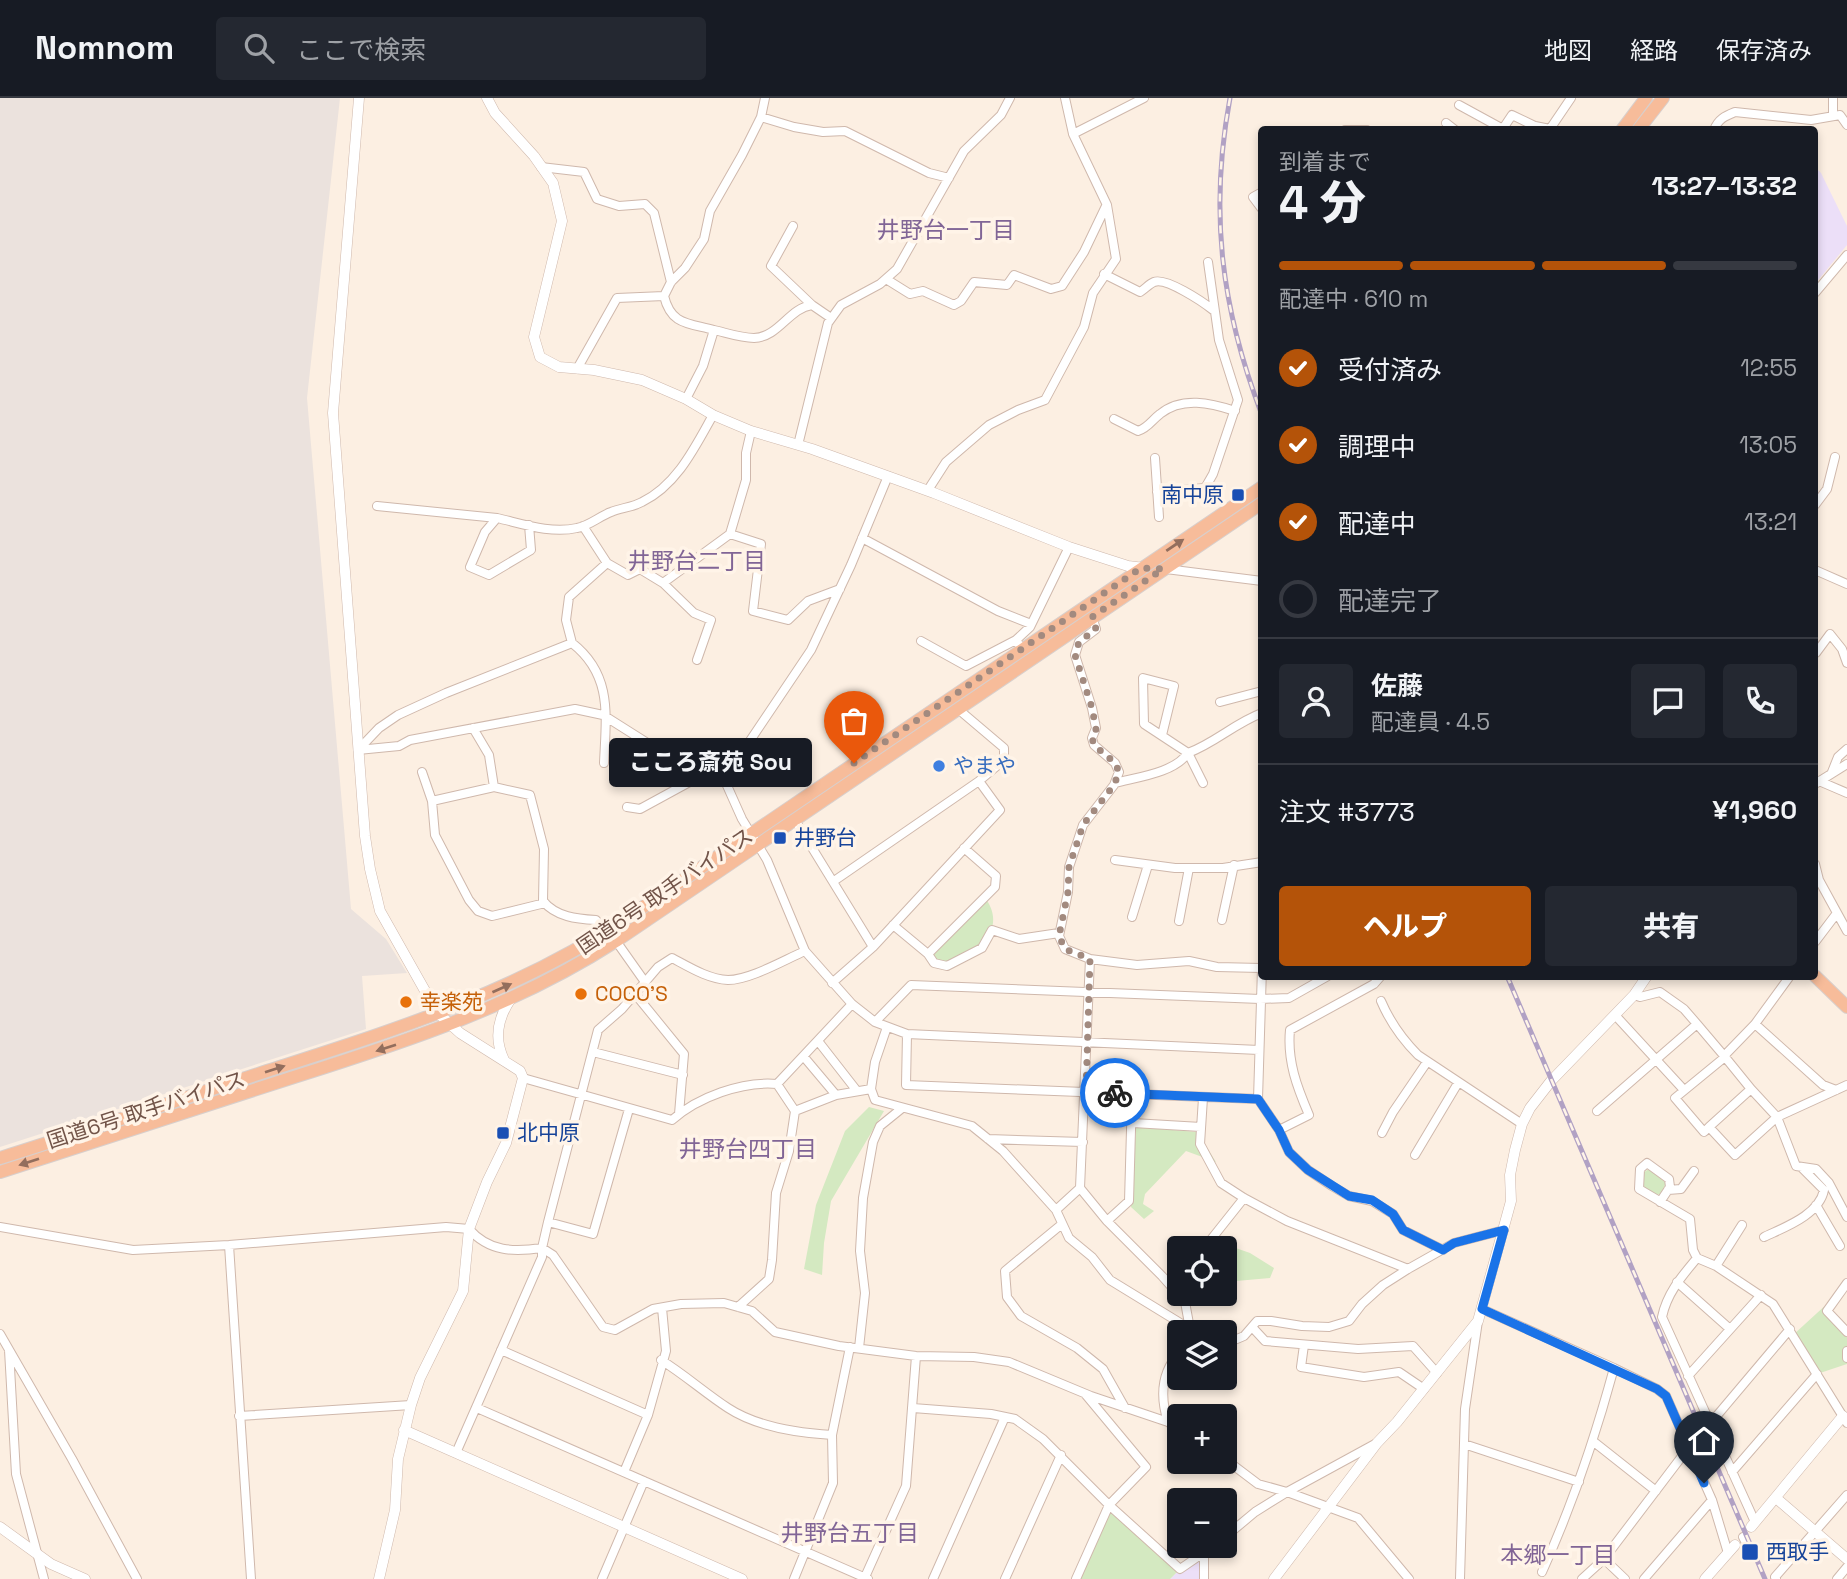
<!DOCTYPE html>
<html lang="ja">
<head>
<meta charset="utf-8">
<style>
	body { margin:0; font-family:"Space Grotesk","Noto Sans JP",sans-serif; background:#242831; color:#f1f3f6; height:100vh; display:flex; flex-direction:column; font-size:26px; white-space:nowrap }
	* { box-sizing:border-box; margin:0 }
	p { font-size:23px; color:#9ea1a6 }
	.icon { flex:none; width:38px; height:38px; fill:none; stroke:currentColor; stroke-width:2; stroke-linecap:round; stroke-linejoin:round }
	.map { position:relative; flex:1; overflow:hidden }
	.drawer { position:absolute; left:1258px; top:28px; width:560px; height:854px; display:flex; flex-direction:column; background:#171b24; border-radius:7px; box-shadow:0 4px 10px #0003 }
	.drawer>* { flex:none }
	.controls { position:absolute; left:1167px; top:1138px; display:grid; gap:14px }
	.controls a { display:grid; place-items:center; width:70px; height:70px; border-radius:7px; background:#171b24; box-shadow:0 4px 10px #0003; font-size:35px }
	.pin { position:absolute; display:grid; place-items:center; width:60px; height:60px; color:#fff; margin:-72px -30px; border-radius:50% 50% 50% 0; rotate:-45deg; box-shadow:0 0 7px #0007 }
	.pin .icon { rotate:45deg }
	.courier { position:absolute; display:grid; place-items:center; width:70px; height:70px; margin:-35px; border:5px solid #1a73e8; border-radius:50%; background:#fff; color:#222; box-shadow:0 2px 9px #0007 }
	.bubble { position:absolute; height:49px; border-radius:7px; background:#171b24; box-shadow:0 4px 10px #0003; font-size:23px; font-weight:800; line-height:49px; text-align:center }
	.overview em { font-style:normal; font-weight:800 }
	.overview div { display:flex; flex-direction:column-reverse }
	.overview { display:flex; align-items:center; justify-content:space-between; height:119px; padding:0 21px }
	h1 { font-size:46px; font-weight:800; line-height:52px }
	.bar { display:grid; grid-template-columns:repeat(4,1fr); gap:10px 7px; align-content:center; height:84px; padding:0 21px }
	.bar i { height:9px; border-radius:5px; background:#363941 }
	.bar .on { background:#b45309 }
	.bar p { grid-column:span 4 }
	.line { display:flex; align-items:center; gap:18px; padding:0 21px; border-top:2px solid #363941 }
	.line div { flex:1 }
	.round { display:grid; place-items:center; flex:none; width:74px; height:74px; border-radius:7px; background:#242831 }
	ol { padding:0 21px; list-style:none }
	li { display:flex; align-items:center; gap:21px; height:77px }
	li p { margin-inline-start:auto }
	li .icon { padding:7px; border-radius:50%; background:#b45309; color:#fff; stroke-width:4 }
	li:last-child { color:#9ea1a6 }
	li i { width:38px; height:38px; border:4px solid #363941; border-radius:50% }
	.cta { display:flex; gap:14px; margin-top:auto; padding:14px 21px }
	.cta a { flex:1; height:80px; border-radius:7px; background:#b45309; color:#fff; font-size:28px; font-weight:800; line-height:80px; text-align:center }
	.cta a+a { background:#242831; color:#f1f3f6 }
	header { display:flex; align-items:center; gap:42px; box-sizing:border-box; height:98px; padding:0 35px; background:#171b24; border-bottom:2px solid #363941 }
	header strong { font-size:33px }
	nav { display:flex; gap:38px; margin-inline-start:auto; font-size:24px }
	.search { width:490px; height:63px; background:#242831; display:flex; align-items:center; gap:18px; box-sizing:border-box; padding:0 24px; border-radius:7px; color:#9ea1a6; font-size:26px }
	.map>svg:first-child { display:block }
	.industrial { fill:#ebe2dd }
	.education { fill:#ecdff8 }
	.green { fill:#d4e9c1 }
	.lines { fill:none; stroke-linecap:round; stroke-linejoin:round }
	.minor-casing { stroke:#cfb8ac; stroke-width:10 }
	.tertiary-casing { stroke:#cfb8ac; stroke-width:11 }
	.trunk-casing { stroke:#d8cfcc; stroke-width:14 }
	.minor { stroke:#fff; stroke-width:8 }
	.tertiary { stroke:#fff; stroke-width:10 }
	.trunk { stroke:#f7bc9a; stroke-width:12 }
	.rail-casing { stroke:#b1a1c4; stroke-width:5 }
	.rail { stroke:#fff4e8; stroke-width:2.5; stroke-dasharray:8; stroke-linecap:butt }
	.oneway { fill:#936e5d }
	.done { stroke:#a28a7f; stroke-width:7; stroke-dasharray:0 12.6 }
	.route { stroke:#1a73e8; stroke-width:9 }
	.transit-dot { fill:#1a4fb4; stroke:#fff4e8; stroke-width:2.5 }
	.shop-dot { fill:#3f7fe0; stroke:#fff4e8; stroke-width:2.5 }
	.food-dot { fill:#e8710a; stroke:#fff4e8; stroke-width:2.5 }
	.labels { text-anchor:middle; stroke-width:7; stroke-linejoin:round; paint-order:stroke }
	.transit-label { font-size:21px; fill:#164399; stroke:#fff4e8; text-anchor:start }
	.shop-label { font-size:21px; fill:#366cbe; stroke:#fff4e8; text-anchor:start }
	.street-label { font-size:21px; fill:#725449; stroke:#fff4e8 }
	.food-label { font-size:21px; fill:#c56008; stroke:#fff4e8; text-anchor:start }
	.neighbourhood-label { font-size:23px; fill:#816596; stroke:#fff4e8 }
</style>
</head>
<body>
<header>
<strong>Nomnom</strong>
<div class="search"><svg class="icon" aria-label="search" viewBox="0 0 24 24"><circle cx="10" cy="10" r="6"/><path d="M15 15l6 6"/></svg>ここで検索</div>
<nav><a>地図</a><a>経路</a><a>保存済み</a></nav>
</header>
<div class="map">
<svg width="1847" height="1481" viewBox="0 0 1847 1481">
	<rect width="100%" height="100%" fill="#fcefe2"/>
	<!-- industrial -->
	<path class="industrial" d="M0 0H340L307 300 351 811 386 841 407 875 362 878 366 931 0 1049Z"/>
	<!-- education -->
	<path class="education" d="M1815 69 1821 75 1847 128V147L1815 186Z
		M1204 1457V1481H1170L1180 1471Z"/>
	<!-- green -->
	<path class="green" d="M986 801C998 819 993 830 985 849L947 868 928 856Z
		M869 1009 884 1013 831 1103 824 1145 822 1177 804 1171 816 1107 845 1033Z
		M1136 1029 1197 1034 1216 1064 1186 1053 1145 1096 1143 1106 1154 1113 1144 1121 1131 1109Z
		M1649 1071 1666 1085 1661 1096 1656 1097 1644 1090V1074Z
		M1230 1148 1250 1155 1274 1170 1270 1180 1225 1184V1154Z
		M1828 1205 1847 1235V1266L1817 1276 1793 1237Z
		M1109 1407 1180 1471 1170 1481H1076Z"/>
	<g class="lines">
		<defs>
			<path id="minor" d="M1459 7 1503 31
				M1833 17V0
				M761 19 794 29 823 34 845 33 929 75 949 80
				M1446 25 1455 32
				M1345 32H1367
				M1502 32 1512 17 1535 28 1550 31 1571 0
				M1714 32C1718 21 1725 18 1735 14L1811 22 1840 17 1847 27
				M1073 36 1144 0
				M541 69 584 74 597 101 619 108 645 106 654 115 671 184
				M1262 94 1253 99 1262 111
				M793 128 771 168 812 207
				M1104 176 1140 194C1145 191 1149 186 1154 184 1166 179 1203 204 1213 212
				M886 181 910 196 923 193 954 207 961 203 974 184 1007 187 1014 177 1051 191 1062 188 1084 154 1106 108
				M1815 195 1847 157
				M714 232C727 235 741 240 754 240 779 239 789 210 812 207L831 220
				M577 271 617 200 664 198
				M686 301 703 268 714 232C688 225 671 227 664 198L671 184 685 170 704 141 710 113 742 57 761 19 765 0
				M1114 321 1138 333C1148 330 1152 322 1160 316 1182 298 1211 305 1235 313
				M798 347 828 225 841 207 880 186 897 171 964 53 1001 17 1010 0
				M1155 360 1159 419
				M928 392 946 364 989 327 1018 312 1045 302 1084 229 1093 195 1116 161 1107 107 1073 36 1065 0
				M1157 394 1205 390 1213 376 1238 302 1219 242 1208 164
				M1815 407 1827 391 1835 359
				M377 408 497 420
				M529 427 531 452 489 477 470 469 485 434 497 420C523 426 551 436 577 430 589 428 600 418 611 414 621 410 633 409 642 404 677 387 695 349 713 317
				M583 428 607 465
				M730 436 746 382V355L751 333
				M862 440 998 513 1031 526
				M1166 471 1262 483
				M1815 472 1847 486
				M663 485 694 515 711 522 697 562
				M1092 519 1096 531 1079 544 1075 557 1092 610 1096 630 1092 640 1094 647 1115 665 1119 674 1114 687 1083 727 1069 769 1068 794 1059 838 1065 851 1090 861 1080 1090 1107 1123 1162 1178 1185 1204 1190 1231 1193 1234
				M921 543 966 568 1016 542
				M572 545C613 577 606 618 604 665
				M1022 551 1016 542 1030 529 1069 449
				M1816 555 1830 536 1842 551 1847 565
				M1220 604 1262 593
				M958 611 1004 650V662L979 683
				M473 630 489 657 494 689 530 697 544 751 543 803C556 819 577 821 596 822L606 834
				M1162 637 1174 588 1143 580 1144 626 1188 655C1215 645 1235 625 1262 615
				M358 652 399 648 410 642 575 611 603 617 652 648 725 683 742 721 767 762 805 853 852 906 875 924 907 936 1259 952
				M358 652 379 630 398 617 446 595 572 545 566 522 569 499 607 465 628 477 640 471 663 485 730 436 761 446 753 513 788 522 808 503 840 491
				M422 674 432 703
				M1832 674 1838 659 1847 651
				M725 683 731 671 811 552 851 467 888 378
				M1819 683 1847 695
				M1115 685C1138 679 1174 675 1188 655L1203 685
				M1815 686 1847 666
				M494 689 432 703 435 737 469 802 478 813 492 818 545 805
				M627 709 640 711 706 675
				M795 722 873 849
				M1115 762 1175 770H1223L1262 764
				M1815 766 1819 782 1847 833
				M1132 819 1148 767
				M1222 822 1234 767
				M1179 823 1189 770
				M893 827 928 856 995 789 996 778 964 750
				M616 843 645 884
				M1815 844 1837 815
				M928 856 934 865 947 868 982 850 992 832 1019 841 1059 835
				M1090 861 1137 867 1189 863 1217 869 1261 870
				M1262 870 1258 1001 1279 1032 1289 1054 1308 1072 1332 1088 1349 1098 1372 1103 1393 1116 1403 1132 1443 1152
				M832 885 873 849 1000 712 979 683 834 783
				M636 897 684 956 679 1016
				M1381 903C1390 924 1402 941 1418 957L1522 1026
				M1615 917 1684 992
				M875 924 911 887 1260 901 1289 900 1328 878
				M1697 926 1725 959
				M1755 926 1823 987 1836 992
				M887 929 875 964 871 991 875 1002 972 1028 1003 1053 1056 1112 1069 1140 1092 1159 1110 1182 1190 1231V1234
				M907 936 906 987 1258 1001
				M818 943 857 993
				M593 954 683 977
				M1724 958 1755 926 1790 878
				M804 959 836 997
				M523 980 672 1022C698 999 742 983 777 986L852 906
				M1847 987 1777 1019 1735 1057 1709 1029 1704 1034 1675 1000 1725 959 1751 991 1777 1019 1796 1068 1816 1071 1829 1085 1847 1119
				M1203 1000 1200 1046 1221 1085 1244 1100 1287 1123 1408 1171
				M795 1013 836 997 871 991
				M1597 1013 1697 926 1684 911 1660 894 1640 899 1634 897
				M1133 1025 1201 1029
				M1709 1029 1751 991
				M1279 1032 1309 1017C1297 989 1287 963 1290 932L1374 886 1381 878
				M1382 1035 1393 1014 1427 964
				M988 1041 1083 1044
				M1415 1057 1458 985
				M1668 1092 1681 1091 1694 1073
				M1660 1104 1670 1089 1669 1081 1647 1065 1640 1071 1639 1091 1690 1121 1693 1152 1697 1160C1682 1178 1667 1195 1662 1219L1755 1424
				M1816 1107 1840 1148
				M1056 1112 1080 1090
				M1107 1123 1129 1103 1132 996
				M548 1124 593 1136 629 1011
				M1062 1126 1005 1173 1007 1199 1021 1218 1077 1250 1103 1271 1125 1310
				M1742 1127 1716 1168 1773 1206 1847 1325
				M0 1129 133 1152 229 1147 446 1129 469 1131C489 1154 514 1154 542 1150L553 1157 603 1229 615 1232 653 1211 681 1206 724 1205 752 1213 775 1234 839 1248 916 1258 974 1259 1009 1264 1091 1298 1168 1324 1180 1332
				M1764 1139C1785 1129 1819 1117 1824 1092L1801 1069
				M1209 1144 1244 1100
				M229 1147 251 1481
				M1697 1160 1716 1168
				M1677 1184 1730 1231
				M1847 1185 1827 1213 1847 1234
				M738 1209 769 1181 772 1162 776 1095 789 1053 795 1013 777 986
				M1482 1211 1614 1270 1657 1291 1666 1298 1712 1402 1728 1455
				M1252 1229 1265 1243 1358 1251 1413 1248 1437 1275
				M0 1236 72 1361 137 1481
				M1225 1246 1244 1238 1257 1223H1271L1302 1228 1329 1229 1349 1223 1362 1206 1383 1187 1408 1171 1454 1145 1504 1132
				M1304 1247 1301 1269 1364 1279 1399 1274 1424 1291
				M859 1250 865 1195 860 1153 863 1100 873 1044 880 1028 901 1011
				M9 1252 16 1376 44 1481
				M501 1252 648 1317
				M1847 1253V1260
				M661 1262C685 1277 705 1295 728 1310 757 1329 799 1335 832 1337
				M1688 1278 1761 1197
				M477 1310 868 1481
				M913 1310 991 1316 1015 1321 1043 1341 1109 1407 1180 1471 1215 1447
				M239 1318 411 1307
				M1168 1324C1160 1299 1161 1274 1180 1254
				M1709 1327 1790 1231
				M1594 1344 1656 1393
				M1464 1346 1579 1384
				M456 1355 542 1159V1150L548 1124 598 932 622 911 658 869 672 860C689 869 708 881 728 882 750 882 784 862 805 853
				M1225 1361 1258 1386 1287 1394 1375 1346
				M624 1374 648 1317 666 1253 662 1210
				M1732 1374 1817 1276
				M1225 1439 1255 1414 1287 1394 1358 1420 1409 1481
				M1743 1439 1746 1445
				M1204 1457V1481
				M1542 1474C1572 1408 1595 1340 1614 1270
				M865 1479 906 1388 916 1258
				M602 1481 644 1383
				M794 1481 833 1385 832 1337 850 1249
				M933 1481 1005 1319
				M1005 1481 1061 1357
				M1076 1481 1109 1407 1146 1369 1086 1297
				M1460 1481 1465 1311 1478 1223
				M1582 1481 1604 1461
				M1625 1481 1604 1461 1689 1349
				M1644 1481 1712 1402
				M1776 1481 1775 1479 1847 1397
				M1837 1481 1847 1469"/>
			<path id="tertiary" d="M359 0 333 315 365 738 370 771 380 813 433 907 439 916 460 935 520 973 523 980 506 1045 487 1084 469 1131 463 1193 420 1280 411 1307 398 1361 395 1412 379 1481
				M487 0 495 15 534 58 553 85 562 123 534 239 540 259 559 269 594 272 642 282 686 301 713 317 751 333 812 351 934 395 1069 449 1128 468 1144 470
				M504 962C494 941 497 922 510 902
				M404 1332 742 1481
				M1776 1400 1847 1461
				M0 1429 51 1466 85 1481
				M1751 1429 1843 1318
				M1274 1481 1377 1345 1397 1324 1478 1223 1511 1103 1510 1077 1515 1052 1522 1026 1530 1010 1551 983 1634 897 1647 878
				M1705 1481 1735 1447"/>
			<path id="trunk" d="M1622 32 1646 0
				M1638 32 1663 0
				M1815 878 1847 909
				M0 1060C89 1032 178 1002 267 973 394 932 515 895 627 820L1262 389
				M0 1074C98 1042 196 1011 294 979 408 943 515 908 616 843L1262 405"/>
		</defs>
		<!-- minor casing -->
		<use href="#minor" class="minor-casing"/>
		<!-- tertiary casing -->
		<use href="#tertiary" class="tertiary-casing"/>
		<!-- trunk casing -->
		<use href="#trunk" class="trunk-casing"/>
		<!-- minor -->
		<use href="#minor" class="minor"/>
		<!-- tertiary -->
		<use href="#tertiary" class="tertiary"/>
		<!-- trunk -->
		<use href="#trunk" class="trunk"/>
		<defs>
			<path id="rail" d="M1230 0C1209 113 1221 210 1262 317
				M1507 878 1765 1481"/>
		</defs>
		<!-- rail casing -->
		<use href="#rail" class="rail-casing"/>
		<!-- rail -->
		<use href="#rail" class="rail"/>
	</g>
	<!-- one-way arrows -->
	<defs><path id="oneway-solid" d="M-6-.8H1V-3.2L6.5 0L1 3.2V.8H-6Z" transform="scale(1.75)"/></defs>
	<g class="oneway">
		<use href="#oneway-solid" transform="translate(1175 447) rotate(-34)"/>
		<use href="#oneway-solid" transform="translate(502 890) rotate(-24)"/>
		<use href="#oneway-solid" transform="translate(386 950) rotate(162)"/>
		<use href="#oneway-solid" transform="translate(275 971) rotate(-18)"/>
		<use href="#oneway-solid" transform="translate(29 1064) rotate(162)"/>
	</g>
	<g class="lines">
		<!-- done -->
		<path class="done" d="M854 665 1141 470 1163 471 1092 519 1096 531 1079 544 1075 557 1092 610 1096 631 1092 640 1094 647 1115 665 1119 674 1114 687 1083 727 1069 769 1068 794 1059 838 1065 851 1090 861 1086 994 1115 995"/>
		<!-- route -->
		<path class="route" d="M1115 995 1258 1001 1279 1032 1289 1054 1308 1072 1349 1098 1372 1102 1393 1116 1403 1132 1443 1152 1454 1145 1504 1132 1482 1211 1657 1291 1666 1298 1704 1385"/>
	</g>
	<!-- markers -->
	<g class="transit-dot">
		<rect x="1231" y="390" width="14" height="14" rx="3.5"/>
		<rect x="773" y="733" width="14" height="14" rx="3.5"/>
		<rect x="496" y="1028" width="14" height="14" rx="3.5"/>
		<rect x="1741" y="1445" width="18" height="18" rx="3.5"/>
	</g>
	<circle class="shop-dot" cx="939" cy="668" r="7"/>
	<g class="food-dot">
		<circle cx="581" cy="896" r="7"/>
		<circle cx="406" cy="904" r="7"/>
	</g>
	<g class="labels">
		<!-- transit labels -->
		<g class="transit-label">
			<text x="1224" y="404" text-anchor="end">南中原</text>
			<text x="794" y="747">井野台</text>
			<text x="517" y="1042">北中原</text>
			<text x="1766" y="1461">西取手</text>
		</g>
		<!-- shop labels -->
		<g class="shop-label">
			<text x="953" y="675">やまや</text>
		</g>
		<!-- street labels -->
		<g class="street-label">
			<text transform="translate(665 793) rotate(-34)" y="7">国道6号 取手バイパス</text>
			<text transform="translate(146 1012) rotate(-18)" y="7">国道6号 取手バイパス</text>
		</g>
		<!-- food labels -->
		<g class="food-label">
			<text x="595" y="903">COCO’S</text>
			<text x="420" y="911">幸楽苑</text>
		</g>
		<!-- neighbourhood labels -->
		<g class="neighbourhood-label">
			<text x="946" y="140">井野台一丁目</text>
			<text x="697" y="471">井野台二丁目</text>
			<text x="748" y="1059">井野台四丁目</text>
			<text x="850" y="1443">井野台五丁目</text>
			<text x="1558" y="1465">本郷一丁目</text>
		</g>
	</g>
</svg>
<div class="controls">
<a><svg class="icon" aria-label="locate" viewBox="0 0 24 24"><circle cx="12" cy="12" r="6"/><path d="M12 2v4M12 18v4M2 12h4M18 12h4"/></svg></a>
<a><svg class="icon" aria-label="layers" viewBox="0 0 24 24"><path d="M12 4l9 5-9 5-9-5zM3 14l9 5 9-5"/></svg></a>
<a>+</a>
<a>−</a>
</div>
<div class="pin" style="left:854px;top:665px;background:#ea580c"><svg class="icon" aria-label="bag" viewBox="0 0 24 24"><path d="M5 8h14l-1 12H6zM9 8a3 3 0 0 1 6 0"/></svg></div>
<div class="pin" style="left:1704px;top:1385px;background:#1f2937"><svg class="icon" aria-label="home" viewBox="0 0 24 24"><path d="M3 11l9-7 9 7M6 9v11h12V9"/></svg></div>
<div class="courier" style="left:1115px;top:995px"><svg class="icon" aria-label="bike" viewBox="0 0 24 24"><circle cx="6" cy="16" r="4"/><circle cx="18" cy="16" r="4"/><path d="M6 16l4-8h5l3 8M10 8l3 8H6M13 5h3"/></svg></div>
<div class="bubble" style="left:609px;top:640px;width:203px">こころ斎苑 Sou</div>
<section class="drawer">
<div class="overview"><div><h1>4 分</h1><p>到着まで</p></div><em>13:27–13:32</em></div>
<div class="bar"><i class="on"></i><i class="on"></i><i class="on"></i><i></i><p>配達中 · 610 m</p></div>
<ol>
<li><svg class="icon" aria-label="check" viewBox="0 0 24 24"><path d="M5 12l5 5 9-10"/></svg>受付済み<p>12:55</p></li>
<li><svg class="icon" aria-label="check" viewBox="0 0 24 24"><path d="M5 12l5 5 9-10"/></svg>調理中<p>13:05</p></li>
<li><svg class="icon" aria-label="check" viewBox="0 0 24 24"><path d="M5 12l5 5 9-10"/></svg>配達中<p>13:21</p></li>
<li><i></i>配達完了</li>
</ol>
<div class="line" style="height:126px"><a class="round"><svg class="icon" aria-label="person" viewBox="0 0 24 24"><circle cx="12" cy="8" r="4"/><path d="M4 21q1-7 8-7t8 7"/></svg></a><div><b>佐藤</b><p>配達員 · 4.5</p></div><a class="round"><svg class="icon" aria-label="chat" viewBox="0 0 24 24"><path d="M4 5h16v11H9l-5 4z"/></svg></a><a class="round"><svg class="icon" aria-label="phone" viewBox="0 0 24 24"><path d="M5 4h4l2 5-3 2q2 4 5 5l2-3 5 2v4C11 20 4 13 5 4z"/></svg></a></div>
<div class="line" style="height:91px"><div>注文 #3773</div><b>¥1,960</b></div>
<div class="cta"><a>ヘルプ</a><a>共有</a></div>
</section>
</div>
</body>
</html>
